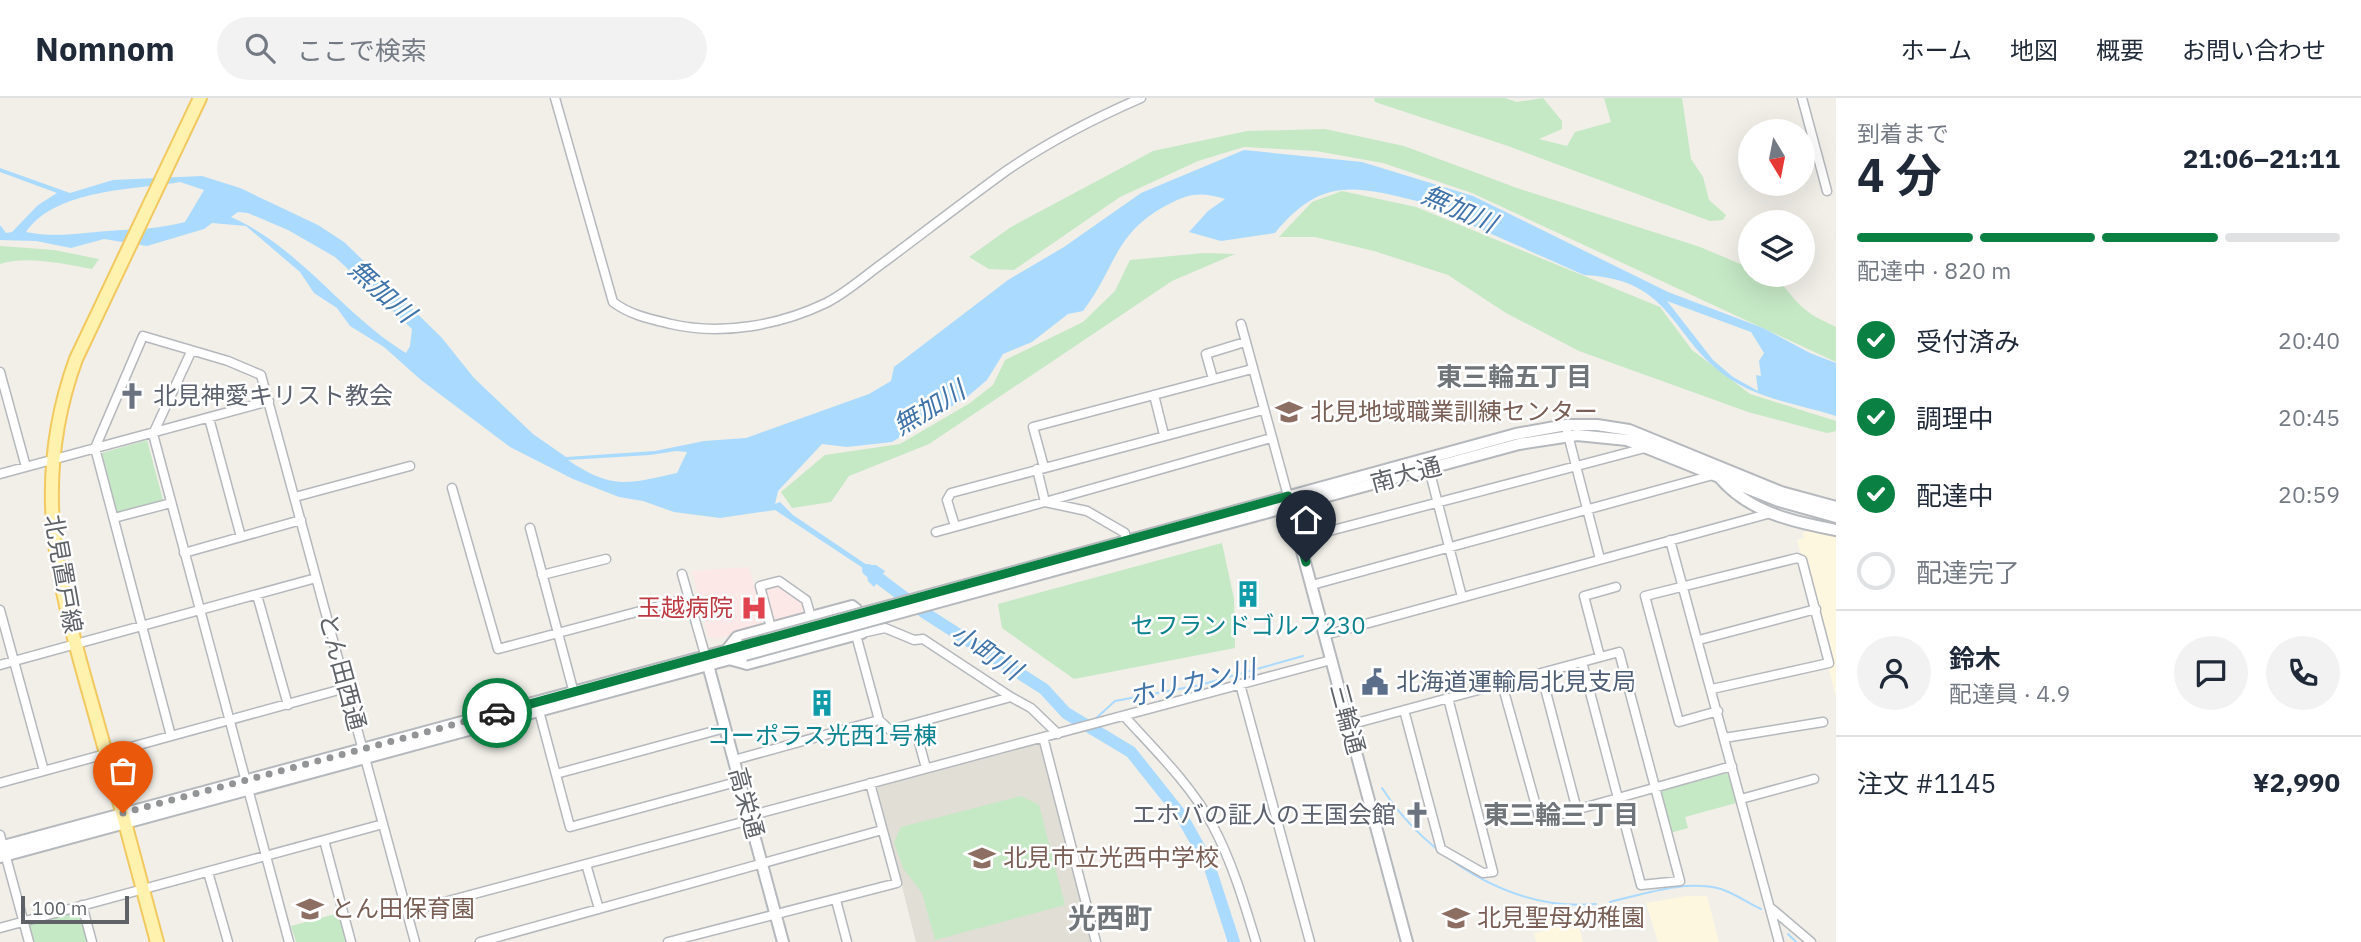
<!DOCTYPE html>
<html lang="ja">
<head>
<meta charset="utf-8">
<style>
	body { margin:0; font-family:"IBM Plex Sans","Noto Sans JP",sans-serif; background:#f2f2f3; color:#1f2937; height:100vh; display:flex; flex-direction:column; font-size:26px; white-space:nowrap }
	* { box-sizing:border-box; margin:0 }
	p { font-size:23px; color:#747a83 }
	.icon { flex:none; width:38px; height:38px; fill:none; stroke:currentColor; stroke-width:2; stroke-linecap:round; stroke-linejoin:round }
	.map { position:relative; flex:1; overflow:hidden }
	.sheet { display:flex; flex-direction:column; background:#fff; width:525px }
	.sheet>* { flex:none }
	.needle { width:46px; rotate:170deg }
	.fabs { position:absolute; left:1738px; top:21px; display:grid; gap:14px }
	.fabs a { display:grid; place-items:center; width:77px; height:77px; border-radius:50%; background:#fff; box-shadow:0 7px 28px #0002; font-size:35px }
	.scale { position:absolute; left:21px; bottom:18px; width:108px; box-sizing:border-box; padding-left:7px; border:4px solid #5f6368; border-top:0; font-size:19px; line-height:24px; white-space:nowrap; color:#5f6368; -webkit-text-stroke:5px #fff; paint-order:stroke }
	.pin { position:absolute; display:grid; place-items:center; width:60px; height:60px; color:#fff; margin:-72px -30px; border-radius:50% 50% 50% 0; rotate:-45deg; box-shadow:0 0 7px #0007 }
	.pin .icon { rotate:45deg }
	.courier { position:absolute; display:grid; place-items:center; width:70px; height:70px; margin:-35px; border:5px solid #0b8043; border-radius:50%; background:#fff; color:#222; box-shadow:0 2px 9px #0007 }
	.overview em { font-style:normal; font-weight:700 }
	.overview div { display:flex; flex-direction:column-reverse }
	.overview { display:flex; align-items:center; justify-content:space-between; height:119px; padding:0 21px }
	h1 { font-size:46px; font-weight:700; line-height:52px }
	.bar { display:grid; grid-template-columns:repeat(4,1fr); gap:10px 7px; align-content:center; height:84px; padding:0 21px }
	.bar i { height:9px; border-radius:5px; background:#e0e1e3 }
	.bar .on { background:#0b8043 }
	.bar p { grid-column:span 4 }
	.line { display:flex; align-items:center; gap:18px; padding:0 21px; border-top:2px solid #e0e1e3 }
	.line div { flex:1 }
	.round { display:grid; place-items:center; flex:none; width:74px; height:74px; border-radius:37px; background:#f2f2f3 }
	ol { padding:0 21px; list-style:none }
	li { display:flex; align-items:center; gap:21px; height:77px }
	li p { margin-inline-start:auto }
	li .icon { padding:7px; border-radius:50%; background:#0b8043; color:#fff; stroke-width:4 }
	li:last-child { color:#747a83 }
	li i { width:38px; height:38px; border:4px solid #e0e1e3; border-radius:50% }
	header { display:flex; align-items:center; gap:42px; box-sizing:border-box; height:98px; padding:0 35px; background:#fff; border-bottom:2px solid #e0e1e3 }
	header strong { font-size:33px }
	nav { display:flex; gap:38px; margin-inline-start:auto; font-size:24px }
	.search { width:490px; height:63px; background:#f2f2f3; display:flex; align-items:center; gap:18px; box-sizing:border-box; padding:0 24px; border-radius:38px; color:#747a83; font-size:26px }
	main { display:flex; flex:1; min-height:0 }
	.map>svg:first-child { display:block }
	.commercial { fill:#fef7e0 }
	.education { fill:#e1ded6 }
	.medical { fill:#fce8e6 }
	.green { fill:#c5e8c5 }
	.water { fill:#aadaff; fill-rule:evenodd }
	.lines { fill:none; stroke-linecap:round; stroke-linejoin:round }
	.stream { stroke:#aadaff; stroke-width:2 }
	.river { stroke:#aadaff; stroke-width:12 }
	.minor-casing { stroke:#b5b8bc; stroke-width:11 }
	.tertiary-casing { stroke:#b5b8bc; stroke-width:14 }
	.primary-casing { stroke:#f2c960; stroke-width:16 }
	.minor { stroke:#fff; stroke-width:8 }
	.tertiary { stroke:#fff; stroke-width:10 }
	.primary { stroke:#fff2af; stroke-width:12 }
	.tertiary-bridge-casing { stroke:#b5b8bc; stroke-width:14; stroke-linecap:butt }
	.tertiary-bridge { stroke:#fff; stroke-width:10 }
	.done { stroke:#929495; stroke-width:7; stroke-dasharray:0 12.6 }
	.route { stroke:#0b8043; stroke-width:9 }
	.labels { text-anchor:middle; stroke-width:5; stroke-linejoin:round; paint-order:stroke }
	.worship-label { font-size:24px; fill:#5b616d; stroke:#fff; text-anchor:start }
	.education-label { font-size:24px; fill:#785e54; stroke:#fff; text-anchor:start }
	.street-label { font-size:24px; fill:#5f6368; stroke:#fff }
	.health-label { font-size:24px; fill:#be3a42; stroke:#fff; text-anchor:end }
	.culture-label { font-size:24px; fill:#0d838f; stroke:#fff }
	.service-label { font-size:24px; fill:#4e5e75; stroke:#fff; text-anchor:start }
	.water-label { font-size:26px; font-style:italic; fill:#4174aa; stroke:#fff }
	.neighbourhood-label { font-size:26px; font-weight:bold; fill:#70757a; stroke:#fff }
	.quarter-label { font-size:28px; font-weight:bold; fill:#70757a; stroke:#fff }
</style>
</head>
<body>
<header>
<strong>Nomnom</strong>
<div class="search"><svg class="icon" aria-label="search" viewBox="0 0 24 24"><circle cx="10" cy="10" r="6"/><path d="M15 15l6 6"/></svg>ここで検索</div>
<nav><a>ホーム</a><a>地図</a><a>概要</a><a>お問い合わせ</a></nav>
</header>
<main>
<div class="map">
<svg width="1836" height="844" viewBox="0 0 1836 844">
	<rect width="100%" height="100%" fill="#f1efe8"/>
	<!-- commercial -->
	<path class="commercial" d="M1814 431 1836 437V599L1828 568 1832 567 1797 442 1804 440 1802 435Z
		M1686 798H1707L1719 844H1658L1646 805Z
		M1539 814 1576 817 1583 844H1536L1534 835 1545 833Z"/>
	<!-- education -->
	<path class="education" d="M1039 646 1092 844H916L877 689Z"/>
	<!-- medical -->
	<path class="medical" d="M749 469 755 491 780 485 804 503 808 517 716 541 708 539 692 473Z"/>
	<!-- green -->
	<path class="green" d="M1374 0H1505L1517 4 1543 0 1562 23V31L1539 41 1567 48 1575 34 1611 24 1604 0H1682L1691 61 1703 79 1709 102 1726 117 1723 122 1710 123 1505 47 1375 4Z
		M1325 31 1404 48 1517 90 1700 149 1750 170V177C1788 177 1782 194 1807 213 1815 220 1827 224 1836 229V264L1472 95 1383 65 1316 53 1244 49 1198 63 1120 99 1014 172 989 171 969 159 1011 129 1153 53 1247 33Z
		M1342 93 1416 109 1660 209 1692 252 1750 296 1836 323V333L1827 335 1748 314 1579 253 1506 215 1448 177 1374 153 1315 139H1279L1312 104Z
		M0 148 54 152 99 161 92 171C66 166 25 157 0 166Z
		M1204 155 1235 156 1172 183 929 346 849 378 831 404 792 410 781 394 825 357 900 346 970 305 993 287 1005 262 1083 224 1115 193 1130 162Z
		M147 342 163 402 117 414 102 355Z
		M1222 445 1234 501 1235 550 1074 581 1002 530 998 506Z
		M1728 675 1736 705 1685 719 1688 730 1670 735 1658 693Z
		M1021 698 1039 707 1065 807 935 842 922 795 903 770 894 744 901 729Z
		M78 811 87 844H33L27 825Z
		M339 815 347 844H296L291 828Z"/>
	<!-- water -->
	<path class="water" d="M1244 52 1362 64 1473 98 1668 194 1763 230 1810 255 1836 265V318C1803 307 1764 302 1735 284 1670 245 1677 181 1584 177L1417 103C1353 87 1320 80 1275 135L1221 143 1189 134 1208 113 1225 101C1202 94 1190 95 1169 106 1114 134 1116 170 1083 213L1068 216 1032 244 1003 256 987 282 967 299 892 344 847 349 822 346 778 393 775 406 780 404 793 417 867 467H876L885 473 874 489 868 483 866 472 775 412 720 420 674 414 643 403 619 399 573 381 510 349 421 282 384 249 350 228 337 210 314 195 300 174 246 128 212 125 204 131 147 148 104 141 71 150 36 143 0 142V127L6 135 12 134 38 107 57 95 0 74V70L70 95 113 82 202 78 240 90 318 127 344 144 373 172 442 240 474 280 533 336 566 359 655 353 704 343 746 340 869 296 891 283 894 269 1008 182 1064 149 1141 95ZM180 84 204 92 185 124C159 131 135 131 108 133 79 135 55 140 26 134 56 91 132 92 180 84ZM238 114 248 115 288 132 335 159 412 231 410 248 406 255C342 216 301 150 231 119ZM1667 203 1751 234 1764 255 1759 263 1761 278 1756 277 1758 293 1733 279 1713 262ZM676 353 687 354 677 375C628 386 612 392 568 362L650 357Z"/>
	<g class="lines">
		<!-- stream -->
		<path class="stream" d="M1093 623 1115 603 1200 587 1303 558
			M1382 690C1426 759 1513 814 1596 806
			M1610 804C1644 796 1686 781 1721 791 1734 795 1748 805 1761 811
			M1788 836 1796 844"/>
		<!-- river -->
		<path class="river" d="M868 472 925 515 1044 591 1066 615 1131 654 1181 717 1209 767 1234 844"/>
		<defs>
			<path id="minor" d="M555 0 613 204C630 217 650 221 671 226 722 238 780 227 826 205 848 194 867 176 887 162 927 132 966 102 1006 73 1048 44 1095 20 1141 0
				M1802 0 1827 93
				M1241 226 1288 398
				M191 254 153 336 289 844
				M0 274 26 369
				M1213 281 1206 256 1245 244
				M1154 297 1164 337
				M209 320 241 439
				M1567 333 1600 461
				M1428 367 1462 499
				M1044 369 1033 329 1252 271
				M1037 371 1045 404 1271 340
				M0 376 269 303
				M452 390 498 551 689 500
				M295 399 410 368
				M114 420 171 405
				M955 428 947 402 951 395 1263 312
				M530 430 575 599
				M936 434 1045 404 1087 413 1125 435V447
				M1299 441 1645 350
				M1670 442 1779 844
				M184 455 301 422
				M682 476 706 560
				M542 477 606 461
				M1312 487 1713 377
				M257 497 288 607
				M0 512 44 673
				M771 530 760 488 779 483 806 502 811 519
				M862 535 885 530 914 542 923 541 1011 599
				M1325 537 1771 415
				M1699 542 1816 511
				M1600 559 1584 498 1616 489
				M0 567 316 480
				M1541 575 1577 712
				M1240 586 1310 844
				M1502 586 1540 722 1732 668
				M1712 591 1829 565 1802 462 1797 460 1645 498 1679 624 1718 613
				M1404 612 1441 751 1483 775 1493 774 1448 600
				M539 613 570 729 740 683
				M1125 619C1156 653 1191 687 1213 728 1232 764 1244 804 1256 844
				M879 622 890 632 1011 599 1031 610 1058 636
				M914 626 926 670
				M1349 627 1619 554 1680 783 1641 787 1582 564
				M171 638 95 350 143 238 228 263 261 277 415 844
				M1043 639 1096 844
				M1724 640 1823 624
				M734 662 879 622 856 537
				M556 676 725 630
				M0 685 346 590
				M1741 701 1814 681
				M749 718 1331 562
				M0 737 29 844
				M324 742 351 844
				M586 766 599 811
				M208 774 228 844
				M836 802 847 844
				M82 807 92 844
				M1772 811 1811 844
				M407 814 750 722
				M0 830 383 726
				M480 844 882 732
				M668 844 897 785 870 685"/>
			<path id="tertiary" d="M1720 380C1749 414 1793 424 1836 432
				M1288 401 1407 844
				M1046 465 1516 336 1566 327H1597L1629 332 1781 394 1836 409
				M1048 474 1519 346 1577 337 1627 342 1779 403 1836 419
				M726 553 737 539 852 508 856 511 862 535 747 566 729 561
				M708 567 783 844
				M0 749 743 548
				M0 759 745 557"/>
			<path id="primary" d="M157 844C138 774 120 704 100 634 63 501 26 398 76 261L200 0"/>
		</defs>
		<!-- minor casing -->
		<use href="#minor" class="minor-casing"/>
		<!-- tertiary casing -->
		<use href="#tertiary" class="tertiary-casing"/>
		<!-- primary casing -->
		<use href="#primary" class="primary-casing"/>
		<!-- minor -->
		<use href="#minor" class="minor"/>
		<!-- tertiary -->
		<use href="#tertiary" class="tertiary"/>
		<!-- primary -->
		<use href="#primary" class="primary"/>
		<defs>
			<path id="tertiary-bridge" d="M743 548 1046 465
				M745 557 1048 474"/>
		</defs>
		<!-- tertiary-bridge casing -->
		<use href="#tertiary-bridge" class="tertiary-bridge-casing"/>
		<!-- tertiary-bridge -->
		<use href="#tertiary-bridge" class="tertiary-bridge"/>
	</g>
	<g class="lines">
		<!-- done -->
		<path class="done" d="M123 715 497 615"/>
		<!-- route -->
		<path class="route" d="M497 615 1288 398 1306 464"/>
	</g>
	<!-- icons -->
	<defs>
		<symbol id="church-bare" viewBox="-9 -9 18 18"><path d="M-1.2-6h2.4v3.5h3.3v2.4h-3.3V6h-2.4V-.1h-3.3v-2.4h3.3Z" fill="#6b7280" stroke="#fff" stroke-width="2.5" paint-order="stroke"/></symbol>
		<symbol id="university-bare" viewBox="-9 -9 18 18"><path d="M0-5L7-2L0 1L-7-2ZM-4 1L0 2.5L4 1V4Q0 6-4 4Z" fill="#8d6e63" stroke="#fff" stroke-width="2.5" paint-order="stroke"/></symbol>
		<symbol id="building-bare" viewBox="-9 -9 18 18"><path d="M-4-6H4V6H1V3H-1V6H-4ZM-2.5-4.3h1.7v1.8h-1.7ZM.8-4.3h1.7v1.8H.8ZM-2.5-1h1.7V.8h-1.7ZM.8-1h1.7V.8H.8Z" fill="#0f9aa8" stroke="#fff" stroke-width="2.5" paint-order="stroke"/></symbol>
		<symbol id="hospital-bare" viewBox="-9 -9 18 18"><path d="M-5-5h3v3.5h4V-5h3V5h-3V1.5h-4V5h-3Z" fill="#e0444e" stroke="#fff" stroke-width="2.5" paint-order="stroke"/></symbol>
		<symbol id="civic-bare" viewBox="-9 -9 18 18"><path d="M-.6-6.5H3V-4.5H.6V-3L4-1V1h2V6H-6V1h2V-1L-.6-3ZM-1.2 2.5V6h2.4V2.5Z" fill="#5c6f8a" stroke="#fff" stroke-width="2.5" paint-order="stroke"/></symbol>
		<symbol id="school-bare" viewBox="-9 -9 18 18"><path d="M0-5L7-2L0 1L-7-2ZM-4 1L0 2.5L4 1V4Q0 6-4 4Z" fill="#8d6e63" stroke="#fff" stroke-width="2.5" paint-order="stroke"/></symbol>
	</defs>
	<g fill-rule="evenodd">
		<use href="#church-bare" x="113" y="279" width="38" height="38"/>
		<use href="#university-bare" x="1270" y="295" width="38" height="38"/>
		<use href="#building-bare" x="1229" y="477" width="38" height="38"/>
		<use href="#hospital-bare" x="735" y="491" width="38" height="38"/>
		<use href="#civic-bare" x="1356" y="565" width="38" height="38"/>
		<use href="#building-bare" x="803" y="586" width="38" height="38"/>
		<use href="#church-bare" x="1398" y="698" width="38" height="38"/>
		<use href="#school-bare" x="963" y="741" width="38" height="38"/>
		<use href="#school-bare" x="291" y="792" width="38" height="38"/>
		<use href="#school-bare" x="1437" y="801" width="38" height="38"/>
	</g>
	<g class="labels">
		<!-- worship labels -->
		<g class="worship-label">
			<text x="153" y="306">北見神愛キリスト教会</text>
			<text x="1396" y="725" text-anchor="end">エホバの証人の王国会館</text>
		</g>
		<!-- education labels -->
		<g class="education-label">
			<text x="1310" y="322">北見地域職業訓練センター</text>
			<text x="1003" y="768">北見市立光西中学校</text>
			<text x="331" y="819">とん田保育園</text>
			<text x="1477" y="828">北見聖母幼稚園</text>
		</g>
		<!-- street labels -->
		<g class="street-label">
			<text transform="translate(1406 377) rotate(-15)" y="8">南大通</text>
			<text transform="translate(63 476) rotate(80)" y="8">北見置戸線</text>
			<text transform="translate(342 574) rotate(75)" y="8">とん田西通</text>
			<text transform="translate(1347 621) rotate(75)" y="8">三輪通</text>
			<text transform="translate(746 705) rotate(75)" y="8">高栄通</text>
		</g>
		<!-- health labels -->
		<g class="health-label">
			<text x="733" y="518">玉越病院</text>
		</g>
		<!-- culture labels -->
		<g class="culture-label">
			<text x="1248" y="536">セフランドゴルフ230</text>
			<text x="822" y="646">コーポラス光西1号棟</text>
		</g>
		<!-- service labels -->
		<g class="service-label">
			<text x="1396" y="592">北海道運輸局北見支局</text>
		</g>
		<!-- water labels -->
		<g class="water-label">
			<text transform="translate(1459 111) rotate(24)" y="9">無加川</text>
			<text transform="translate(382 193) rotate(42)" y="9">無加川</text>
			<text transform="translate(929 310) rotate(-31)" y="9">無加川</text>
			<text transform="translate(986 554) rotate(33)" y="9">小町川</text>
			<text transform="translate(1192 585) rotate(-13)" y="9">ホリカン川</text>
		</g>
		<!-- neighbourhood labels -->
		<g class="neighbourhood-label">
			<text x="1514" y="288">東三輪五丁目</text>
			<text x="1561" y="726">東三輪三丁目</text>
		</g>
		<!-- quarter labels -->
		<g class="quarter-label">
			<text x="1110" y="830">光西町</text>
		</g>
	</g>
</svg>
<div class="fabs">
<a><svg class="needle" viewBox="-14 -14 28 28"><path d="M0-13l5 13h-10z" fill="#e53935"/><path d="M0 13l5-13h-10z" fill="#747a83"/></svg></a>
<a><svg class="icon" aria-label="layers" viewBox="0 0 24 24"><path d="M12 4l9 5-9 5-9-5zM3 14l9 5 9-5"/></svg></a>
</div>
<div class="scale">100 m</div>
<div class="pin" style="left:123px;top:715px;background:#ea580c"><svg class="icon" aria-label="bag" viewBox="0 0 24 24"><path d="M5 8h14l-1 12H6zM9 8a3 3 0 0 1 6 0"/></svg></div>
<div class="pin" style="left:1306px;top:464px;background:#1f2937"><svg class="icon" aria-label="home" viewBox="0 0 24 24"><path d="M3 11l9-7 9 7M6 9v11h12V9"/></svg></div>
<div class="courier" style="left:497px;top:615px"><svg class="icon" aria-label="car" viewBox="0 0 24 24"><path d="M5 17H2v-5l4-1 3-4h7l3 4 3 1v5h-3M9 17h6M6 11h13"/><circle cx="7" cy="17" r="2"/><circle cx="17" cy="17" r="2"/></svg></div>
</div>
<section class="sheet">
<div class="overview"><div><h1>4 分</h1><p>到着まで</p></div><em>21:06–21:11</em></div>
<div class="bar"><i class="on"></i><i class="on"></i><i class="on"></i><i></i><p>配達中 · 820 m</p></div>
<ol>
<li><svg class="icon" aria-label="check" viewBox="0 0 24 24"><path d="M5 12l5 5 9-10"/></svg>受付済み<p>20:40</p></li>
<li><svg class="icon" aria-label="check" viewBox="0 0 24 24"><path d="M5 12l5 5 9-10"/></svg>調理中<p>20:45</p></li>
<li><svg class="icon" aria-label="check" viewBox="0 0 24 24"><path d="M5 12l5 5 9-10"/></svg>配達中<p>20:59</p></li>
<li><i></i>配達完了</li>
</ol>
<div class="line" style="height:126px"><a class="round"><svg class="icon" aria-label="person" viewBox="0 0 24 24"><circle cx="12" cy="8" r="4"/><path d="M4 21q1-7 8-7t8 7"/></svg></a><div><b>鈴木</b><p>配達員 · 4.9</p></div><a class="round"><svg class="icon" aria-label="chat" viewBox="0 0 24 24"><path d="M4 5h16v11H9l-5 4z"/></svg></a><a class="round"><svg class="icon" aria-label="phone" viewBox="0 0 24 24"><path d="M5 4h4l2 5-3 2q2 4 5 5l2-3 5 2v4C11 20 4 13 5 4z"/></svg></a></div>
<div class="line" style="height:91px"><div>注文 #1145</div><b>¥2,990</b></div>
</section>
</main>
</body>
</html>
